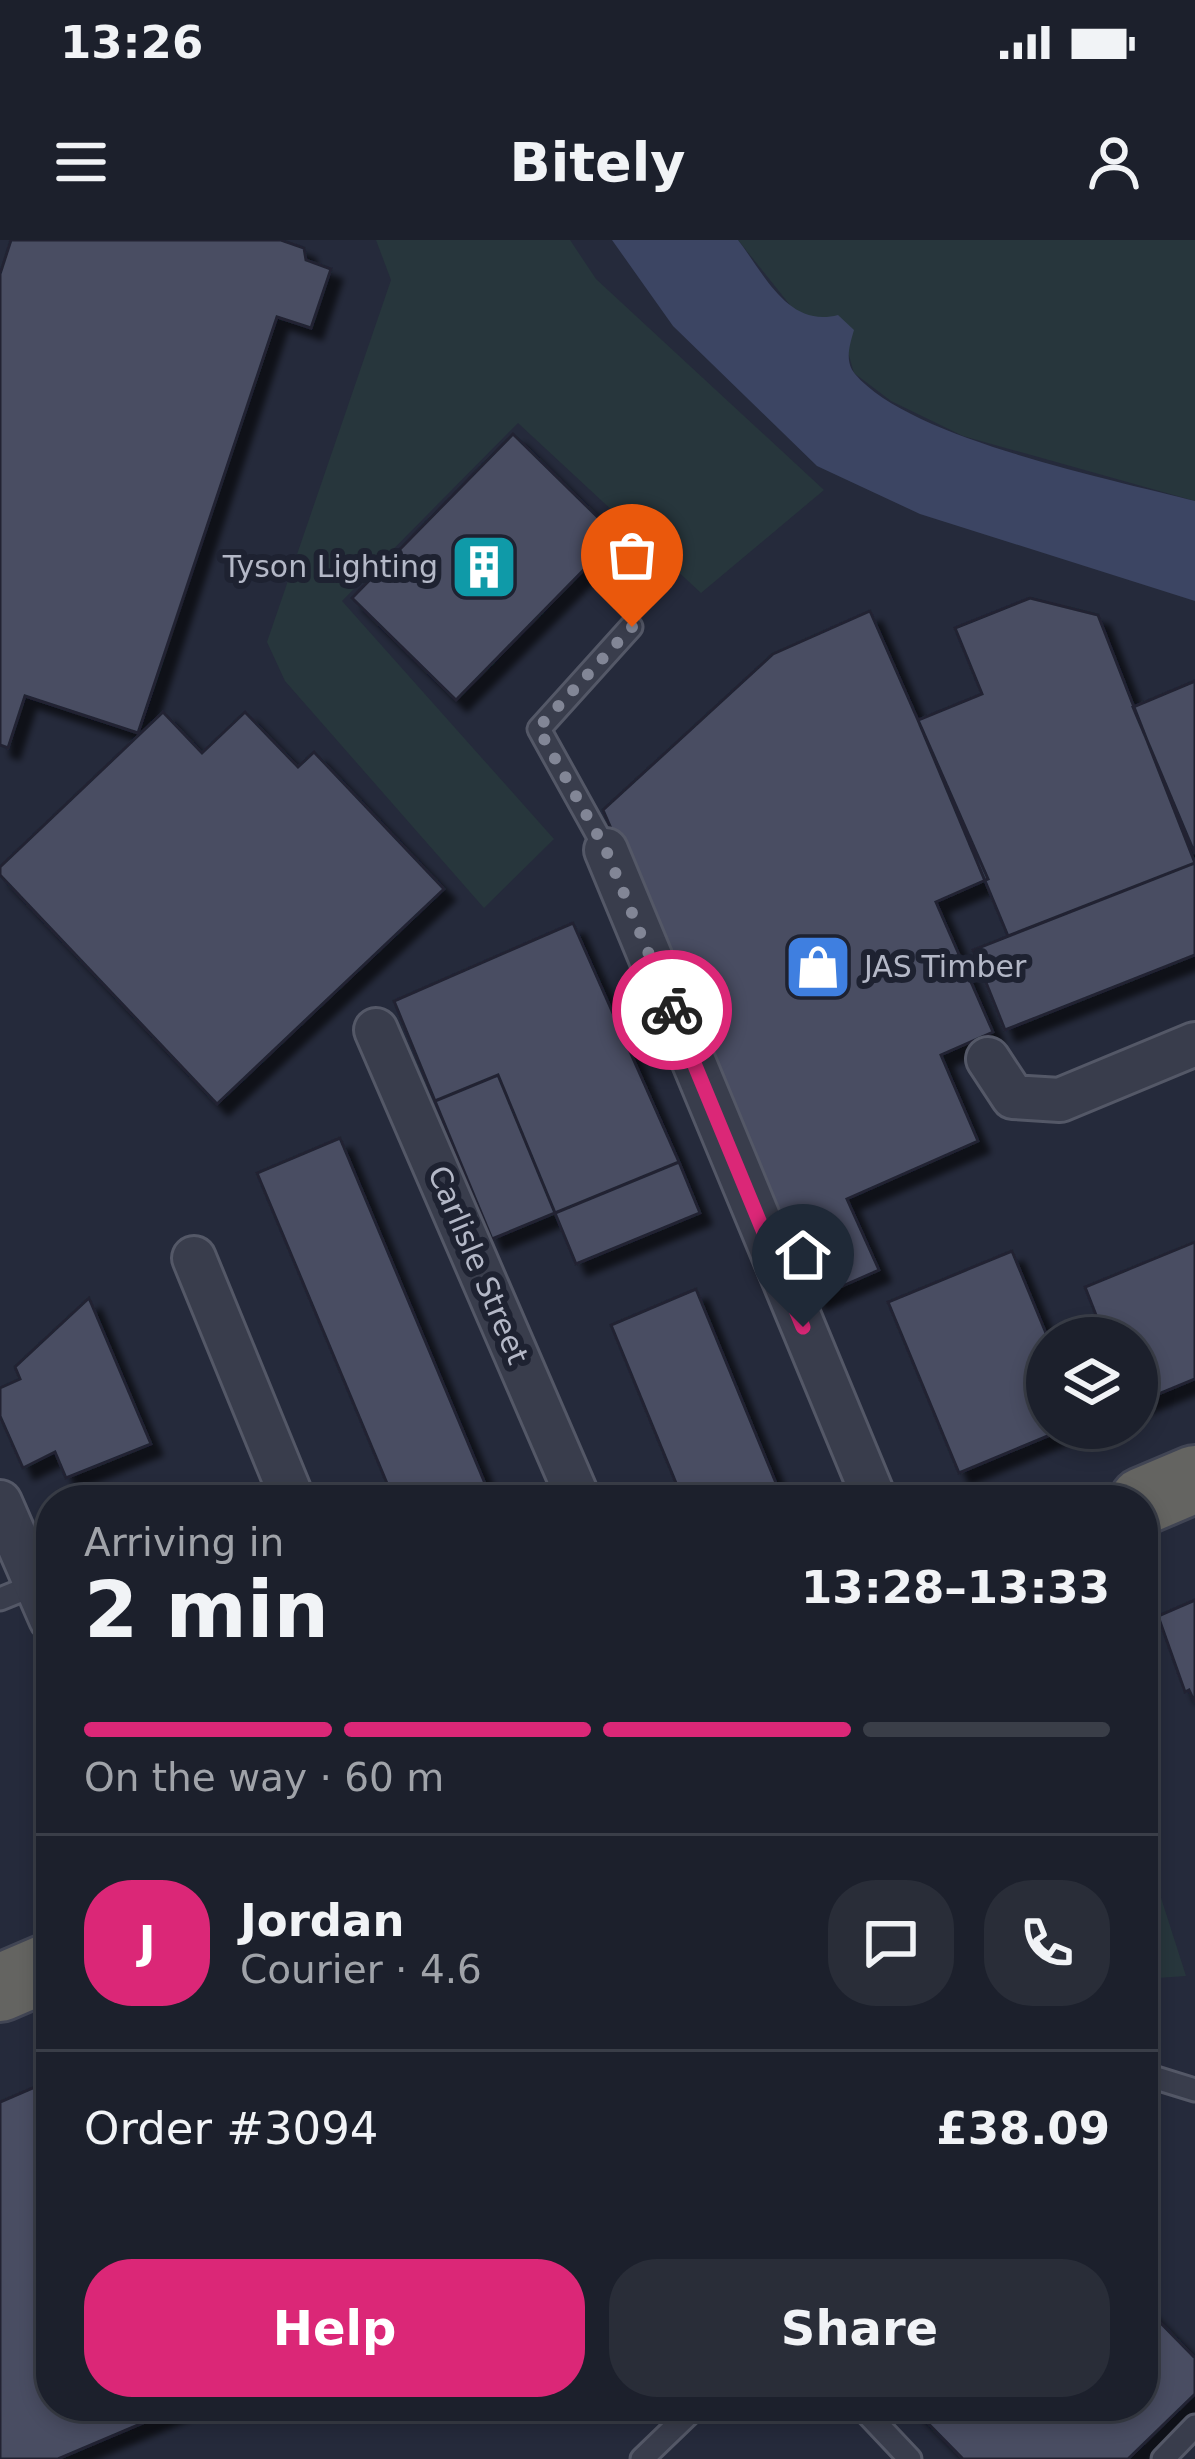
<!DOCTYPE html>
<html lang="en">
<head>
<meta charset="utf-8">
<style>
	body { margin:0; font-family:"DejaVu Sans",sans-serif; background:#292d38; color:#f1f3f6; height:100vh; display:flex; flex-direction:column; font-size:45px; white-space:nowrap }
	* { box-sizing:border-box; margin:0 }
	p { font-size:39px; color:#a0a3a9 }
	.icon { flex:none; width:66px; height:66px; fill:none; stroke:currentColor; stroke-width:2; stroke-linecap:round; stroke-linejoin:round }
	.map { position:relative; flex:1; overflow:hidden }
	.side { position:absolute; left:36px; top:1245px; width:1122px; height:936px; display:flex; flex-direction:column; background:#1c202c; border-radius:48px; box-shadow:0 6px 18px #0003,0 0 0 3px #3a3e48 }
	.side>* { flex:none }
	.fabs { position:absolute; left:1026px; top:1077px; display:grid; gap:24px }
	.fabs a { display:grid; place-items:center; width:132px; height:132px; border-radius:50%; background:#1c202c; box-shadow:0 6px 18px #0003,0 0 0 3px #3a3e48; font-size:60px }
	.pin { position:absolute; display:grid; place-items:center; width:102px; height:102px; color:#fff; margin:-123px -51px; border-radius:50% 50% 50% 0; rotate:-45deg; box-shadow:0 0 12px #0007 }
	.pin .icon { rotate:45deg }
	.courier { position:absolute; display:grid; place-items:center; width:120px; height:120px; margin:-60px; border:9px solid #db2777; border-radius:50%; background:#fff; color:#222; box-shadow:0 3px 15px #0007 }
	.summary em { font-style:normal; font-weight:600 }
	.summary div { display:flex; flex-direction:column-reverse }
	.summary { display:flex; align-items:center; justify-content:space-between; height:204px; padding:0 48px }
	h1 { font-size:78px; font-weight:600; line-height:90px }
	.bar { display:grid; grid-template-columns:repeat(4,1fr); gap:18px 12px; align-content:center; height:144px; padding:0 48px }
	.bar i { height:15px; border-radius:9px; background:#3a3e48 }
	.bar .active { background:#db2777 }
	.bar p { grid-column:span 4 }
	.line { display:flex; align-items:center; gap:30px; padding:0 48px; border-top:3px solid #3a3e48 }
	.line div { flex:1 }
	.round { display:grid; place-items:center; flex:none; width:126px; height:126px; border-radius:48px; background:#292d38 }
	.button { display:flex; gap:24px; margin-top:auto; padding:24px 48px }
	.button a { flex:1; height:138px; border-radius:48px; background:#db2777; color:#fff; font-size:48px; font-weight:600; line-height:138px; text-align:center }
	.button a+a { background:#292d38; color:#f1f3f6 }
	.status { display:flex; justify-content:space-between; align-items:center; height:84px; padding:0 60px; background:#1c202c; direction:ltr }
	.status svg { height:33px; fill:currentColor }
	header { display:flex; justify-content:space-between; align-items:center; height:156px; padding:0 48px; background:#1c202c; font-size:54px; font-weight:600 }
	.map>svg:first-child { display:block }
	.green { fill:#27363c }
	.water { fill:#3c4563 }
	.building { fill:#494e62; stroke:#202433; stroke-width:3; filter:url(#shadow) }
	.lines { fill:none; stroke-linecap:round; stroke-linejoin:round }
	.service-casing { stroke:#545867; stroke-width:27 }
	.minor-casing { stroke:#545867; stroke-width:48 }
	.trunk-casing { stroke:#414554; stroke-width:72 }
	.service { stroke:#393d4c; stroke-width:21 }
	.minor { stroke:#393d4c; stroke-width:42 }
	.trunk { stroke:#646461; stroke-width:66 }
	.done { stroke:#828696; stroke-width:12; stroke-dasharray:0 21.6 }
	.route { stroke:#db2777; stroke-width:15 }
	.labels { text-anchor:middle; stroke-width:12; stroke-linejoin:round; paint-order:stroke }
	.poi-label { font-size:30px; fill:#b4b8c7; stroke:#1e2231; text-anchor:end }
	.street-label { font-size:30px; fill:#b4b8c7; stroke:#1e2231 }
</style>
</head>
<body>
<div class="status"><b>13:26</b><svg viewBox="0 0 49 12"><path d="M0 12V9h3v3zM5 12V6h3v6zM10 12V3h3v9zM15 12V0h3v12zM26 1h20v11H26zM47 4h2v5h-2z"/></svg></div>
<header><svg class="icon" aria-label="menu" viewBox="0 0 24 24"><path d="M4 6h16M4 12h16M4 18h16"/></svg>Bitely<svg class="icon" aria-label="person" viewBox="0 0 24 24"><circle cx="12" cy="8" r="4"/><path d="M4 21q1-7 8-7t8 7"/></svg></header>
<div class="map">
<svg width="1195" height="2219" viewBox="0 0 1195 2219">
	<defs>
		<filter id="shadow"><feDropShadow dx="11" dy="11" stdDeviation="3" flood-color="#0009"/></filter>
	</defs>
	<rect width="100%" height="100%" fill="#252a3b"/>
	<!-- green -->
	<path class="green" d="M376 0H570L596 39 824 250 701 353 518 183 342 361 554 599 484 668 285 441 267 402 391 40Z
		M738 0H1195V261L963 196 891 161 854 133 848 112 816 81 798 75Z
		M1143 1547 1155 1639 1186 1736 1143 1739Z"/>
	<!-- water -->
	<path class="water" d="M612 0H738C765 35 788 88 838 75L854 90C850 104 844 121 855 134 910 199 1111 239 1195 261V361L920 274 817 226 673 86Z"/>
	<!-- building -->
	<path class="building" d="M11 0H281L304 8 306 20 331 29 311 88 277 77 138 493 25 456 8 508 0 505V34Z
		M513 194 617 296 456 460 352 358Z
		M1030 358 1098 375 1195 623 1008 696 918 480 982 454 955 388Z
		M870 371 988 639 936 662 993 792 941 815 978 901 847 959 879 1030 815 1058 603 570 773 414Z
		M1195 441V614L1133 467Z
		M163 472 202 513 245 472 298 527 314 512 444 649 217 864 0 635V627Z
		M1195 623V715L1005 790 973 710Z
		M573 683 679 922 555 973 498 835 435 861 394 761Z
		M498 835 555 973 492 999 435 861Z
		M340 898 492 1260H394L257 933Z
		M679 922 700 973 576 1024 555 973Z
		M1195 1002V1139L1137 1163V1098H1105L1085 1047Z
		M1012 1011 1048 1098 1047 1188H1067L959 1233 888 1062Z
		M696 1049 783 1260H683L611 1085Z
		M89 1058 151 1204 66 1238 55 1212 23 1228 0 1176V1148L20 1139 15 1127Z
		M1195 1360V1463L1189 1450 1185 1452 1158 1376Z
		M51 1840V2166H183L58 2219H0V1862Z
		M1143 2065 1195 2118V2154L1128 2219H963L911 2166H1143Z"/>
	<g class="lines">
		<defs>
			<path id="service" d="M606 610 539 489 631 387
				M0 1359 37 1344
				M1143 1834 1195 1850
				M860 2166 910 2219
				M642 2219 697 2166
				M1163 2219 1195 2186"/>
			<path id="minor" d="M606 610 875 1260
				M376 790 579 1260
				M988 819 1013 857 1060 860 1195 804
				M194 1018 293 1260
				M0 1262 51 1379"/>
			<path id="trunk" d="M1143 1261 1195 1239
				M0 1748 51 1726"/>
		</defs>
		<!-- service casing -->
		<use href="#service" class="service-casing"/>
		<!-- minor casing -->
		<use href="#minor" class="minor-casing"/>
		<!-- trunk casing -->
		<use href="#trunk" class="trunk-casing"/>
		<!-- service -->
		<use href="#service" class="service"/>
		<!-- minor -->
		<use href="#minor" class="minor"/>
		<!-- trunk -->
		<use href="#trunk" class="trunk"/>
	</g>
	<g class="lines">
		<!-- done -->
		<path class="done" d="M632 387 538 488 606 610 672 770"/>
		<!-- route -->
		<path class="route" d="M672 770 803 1087"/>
	</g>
	<!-- icons -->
	<defs>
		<symbol id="building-square" viewBox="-11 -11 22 22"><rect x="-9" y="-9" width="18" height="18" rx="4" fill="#0f9aa8" stroke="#1e2231"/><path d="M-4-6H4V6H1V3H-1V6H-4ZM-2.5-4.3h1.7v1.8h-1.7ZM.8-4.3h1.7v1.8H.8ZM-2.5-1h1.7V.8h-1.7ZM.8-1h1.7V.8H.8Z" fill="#fff"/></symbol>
		<symbol id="shop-square" viewBox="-11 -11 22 22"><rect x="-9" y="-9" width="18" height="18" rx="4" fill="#3f7fe0" stroke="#1e2231"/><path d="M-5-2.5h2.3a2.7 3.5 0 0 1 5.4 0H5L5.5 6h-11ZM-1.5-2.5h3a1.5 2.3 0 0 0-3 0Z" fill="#fff"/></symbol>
	</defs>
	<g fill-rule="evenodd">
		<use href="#building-square" x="446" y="289" width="76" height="76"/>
		<use href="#shop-square" x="780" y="689" width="76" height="76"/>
	</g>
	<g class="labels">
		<!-- poi labels -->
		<g class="poi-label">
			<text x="438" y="337">Tyson Lighting</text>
			<text x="864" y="737" text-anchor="start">JAS Timber</text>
		</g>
		<!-- street labels -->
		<g class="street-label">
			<text transform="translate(478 1025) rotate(67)" y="10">Carlisle Street</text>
		</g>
	</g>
</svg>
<div class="fabs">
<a><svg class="icon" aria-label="layers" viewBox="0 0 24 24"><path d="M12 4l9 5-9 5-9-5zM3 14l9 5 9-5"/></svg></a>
</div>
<div class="pin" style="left:632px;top:387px;background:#ea580c"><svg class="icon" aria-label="bag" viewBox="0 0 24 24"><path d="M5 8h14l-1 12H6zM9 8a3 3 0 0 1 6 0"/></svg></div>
<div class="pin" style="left:803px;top:1087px;background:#1f2937"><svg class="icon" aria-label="home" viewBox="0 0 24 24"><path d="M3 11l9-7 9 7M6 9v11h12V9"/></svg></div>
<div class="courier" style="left:672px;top:770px"><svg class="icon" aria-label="bike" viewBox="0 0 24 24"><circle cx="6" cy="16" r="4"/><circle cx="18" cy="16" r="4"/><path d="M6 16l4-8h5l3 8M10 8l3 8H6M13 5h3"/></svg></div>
<section class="side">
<div class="summary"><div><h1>2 min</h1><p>Arriving in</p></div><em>13:28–13:33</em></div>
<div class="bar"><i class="active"></i><i class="active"></i><i class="active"></i><i></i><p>On the way · 60 m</p></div>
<div class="line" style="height:216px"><b class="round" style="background:#db2777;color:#fff">J</b><div><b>Jordan</b><p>Courier · 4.6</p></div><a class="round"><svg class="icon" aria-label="chat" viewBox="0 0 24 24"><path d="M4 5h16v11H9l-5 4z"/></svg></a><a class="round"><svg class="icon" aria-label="phone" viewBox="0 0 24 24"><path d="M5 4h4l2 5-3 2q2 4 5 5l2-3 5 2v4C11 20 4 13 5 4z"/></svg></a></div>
<div class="line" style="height:156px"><div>Order #3094</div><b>£38.09</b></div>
<div class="button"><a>Help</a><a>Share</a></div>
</section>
</div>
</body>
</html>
